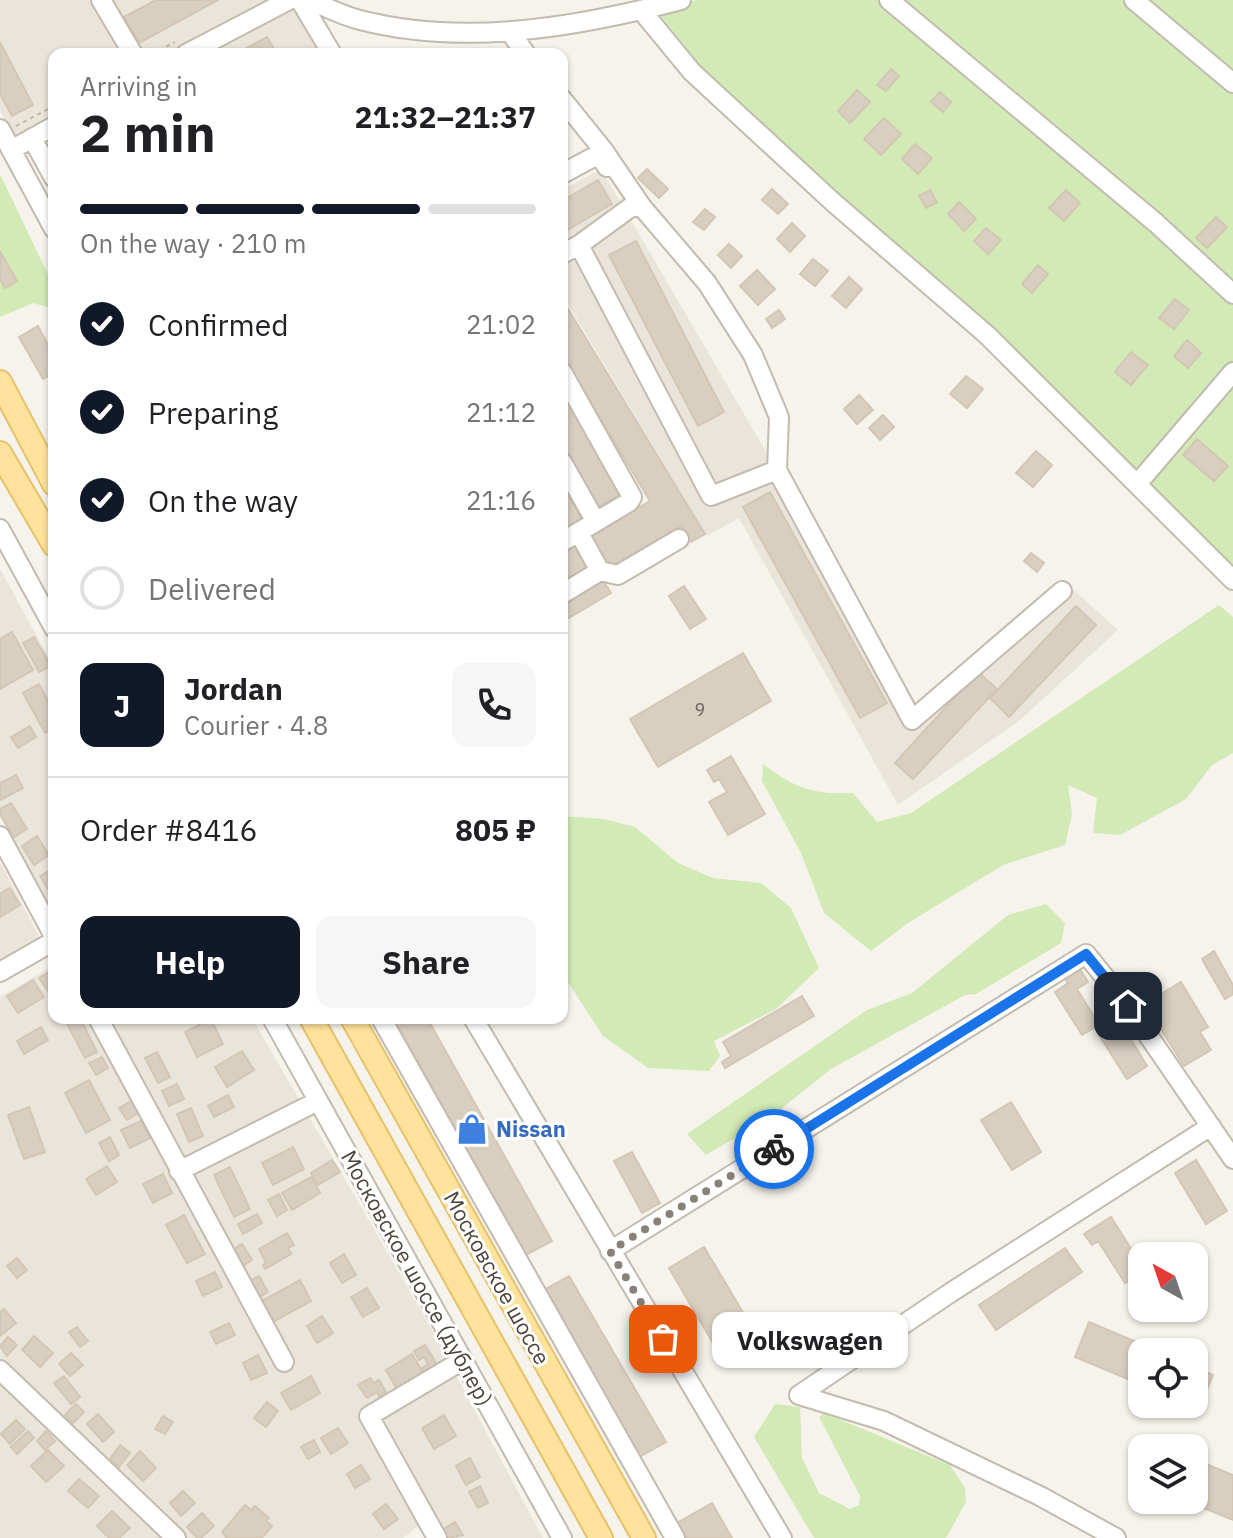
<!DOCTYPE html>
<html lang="en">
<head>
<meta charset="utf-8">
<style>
	body { margin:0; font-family:"IBM Plex Sans",sans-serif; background:#f6f6f6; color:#202124; height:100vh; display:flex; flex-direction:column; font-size:30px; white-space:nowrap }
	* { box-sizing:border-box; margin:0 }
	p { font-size:26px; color:#757577 }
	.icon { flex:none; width:44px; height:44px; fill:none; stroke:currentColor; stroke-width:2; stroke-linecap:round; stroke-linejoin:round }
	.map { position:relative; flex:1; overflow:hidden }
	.sheet { position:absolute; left:48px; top:48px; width:520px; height:976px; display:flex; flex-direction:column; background:#fff; border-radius:16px; box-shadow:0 2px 6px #0004 }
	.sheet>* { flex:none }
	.needle { width:52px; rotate:320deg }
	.controls { position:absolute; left:1128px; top:1242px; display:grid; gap:16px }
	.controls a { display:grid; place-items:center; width:80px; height:80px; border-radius:16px; background:#fff; box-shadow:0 2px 6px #0004; font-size:40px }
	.pin { position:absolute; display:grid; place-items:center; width:68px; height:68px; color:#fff; margin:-34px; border-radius:16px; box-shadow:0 4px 12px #0006 }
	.courier { position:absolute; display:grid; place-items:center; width:80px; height:80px; margin:-40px; border:6px solid #1a73e8; border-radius:50%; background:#fff; color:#222; box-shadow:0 2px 10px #0007 }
	.bubble { position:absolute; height:56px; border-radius:16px; background:#fff; box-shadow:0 2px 6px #0004; font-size:26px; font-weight:700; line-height:56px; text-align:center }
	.summary em { font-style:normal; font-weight:700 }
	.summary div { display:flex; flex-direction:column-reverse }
	.summary { display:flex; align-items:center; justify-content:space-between; height:136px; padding:0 32px }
	h1 { font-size:52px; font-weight:700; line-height:60px }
	.bar { display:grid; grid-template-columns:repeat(4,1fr); gap:12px 8px; align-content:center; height:96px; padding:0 32px }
	.bar i { height:10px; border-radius:6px; background:#e0e0e0 }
	.bar .selected { background:#111827 }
	.bar p { grid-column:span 4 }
	.line { display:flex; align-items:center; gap:20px; padding:0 32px; border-top:2px solid #e0e0e0 }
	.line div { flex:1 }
	.round { display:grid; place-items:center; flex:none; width:84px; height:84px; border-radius:16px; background:#f6f6f6 }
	ol { padding:0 32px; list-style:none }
	li { display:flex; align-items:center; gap:24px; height:88px }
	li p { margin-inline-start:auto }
	li .icon { padding:8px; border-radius:50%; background:#111827; color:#fff; stroke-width:4 }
	li:last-child { color:#757577 }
	li i { width:44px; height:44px; border:4px solid #e0e0e0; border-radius:50% }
	.action { display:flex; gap:16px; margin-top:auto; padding:16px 32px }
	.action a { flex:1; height:92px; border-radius:16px; background:#111827; color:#fff; font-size:32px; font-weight:700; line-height:92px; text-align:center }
	.action a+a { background:#f6f6f6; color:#202124 }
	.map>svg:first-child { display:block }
	.residential { fill:#eae5da }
	.green { fill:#d2eab5 }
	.building { fill:#d8cfc1; stroke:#d3c7b4; stroke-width:2 }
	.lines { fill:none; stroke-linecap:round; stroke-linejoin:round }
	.minor-casing { stroke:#c2bbae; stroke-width:22 }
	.major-casing { stroke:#e6c16a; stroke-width:26 }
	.path { stroke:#c4b79f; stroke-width:2; stroke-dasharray:4 4; stroke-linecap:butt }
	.minor { stroke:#fff; stroke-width:18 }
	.major { stroke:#ffe39c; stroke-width:22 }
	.done { stroke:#878178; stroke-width:8; stroke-dasharray:0 14.4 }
	.route { stroke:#1a73e8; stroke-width:10 }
	.labels { text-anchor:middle; stroke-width:6; stroke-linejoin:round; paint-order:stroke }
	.number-label { font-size:18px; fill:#6e675b }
	.shop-label { font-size:22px; font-weight:bold; fill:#366cbe; stroke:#fff; text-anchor:start }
	.street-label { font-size:22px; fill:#4b4439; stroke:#fff }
</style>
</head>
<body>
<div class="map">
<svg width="1233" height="1538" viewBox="0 0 1233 1538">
	<rect width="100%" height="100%" fill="#f6f3ec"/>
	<!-- residential -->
	<path class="residential" d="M0 0H277L175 54H54V118L15 139 0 111Z
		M294 3 322 54H201Z
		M601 169 914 705 1066 583 1118 630 1019 721 898 805 739 518 707 536 562 294V190Z
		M0 569 54 667V917L0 817Z
		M0 862 41 940 0 963Z
		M54 965V1018H252L450 1361 359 1415 422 1523 403 1538H185L0 1359V997Z
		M454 1372 543 1538H443L375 1417Z
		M0 1382 166 1538H0Z"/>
	<!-- green -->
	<path class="green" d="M698 0H1233V574L854 210 710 77 655 9Z
		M0 174 54 287V309L33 303 0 317Z
		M1219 605 1233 617V753L1212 765 1186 799 1120 835 1093 833 1097 798 1068 785 1072 814 1065 845 1003 865 908 923 871 951 824 913 801 853 762 781 763 764C795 788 813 795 853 793L877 822 911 813Z
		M562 816 604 819 635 827 678 863 713 878 761 883 791 908 819 968 776 1009 714 1041 720 1056 709 1071 648 1068 603 1036 562 973Z
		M1046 904 1065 923 1061 943 976 994 965 995 831 1069 772 1116 706 1155 687 1134 867 1010 912 993 1008 915Z
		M775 1404 800 1407 802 1458 819 1493 850 1509 859 1505 860 1496 819 1417 824 1413 950 1465 965 1488 966 1502 946 1538H814L754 1437Z"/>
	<!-- building -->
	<path class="building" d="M156 0H218L139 43 124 17Z
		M267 37 277 54H247L245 49Z
		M0 42 33 105 12 116 0 94Z
		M891 69 899 76 886 91 877 85Z
		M857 90 870 102 850 123 838 111Z
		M940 92 951 102 943 112 931 102Z
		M884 118 901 134 881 155 864 139Z
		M915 144 932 158 918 174 902 159Z
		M647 169 668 189 659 198 638 178Z
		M598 180 612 204 562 233V201Z
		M772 189 788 204 778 214 762 200Z
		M930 190 937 202 926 208 919 196Z
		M1066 190 1080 203 1064 221 1049 208Z
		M959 202 976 219 964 231 948 214Z
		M705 209 715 217 704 230 693 222Z
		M1216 217 1227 227 1207 248 1196 238Z
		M792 223 805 236 790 252 777 239Z
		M986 228 1001 240 988 254 974 241Z
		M636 241 724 412 698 426 609 255Z
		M729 244 742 256 731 268 718 255Z
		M1 253 17 281 5 288 0 279Z
		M813 259 828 271 815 286 800 274Z
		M1038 265 1048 274 1032 293 1022 284Z
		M757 270 775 289 758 305 740 286Z
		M849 277 862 289 846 308 832 296Z
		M562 299 705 534 691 542 681 526 609 568 591 536 650 501 562 355Z
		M1175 299 1189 310 1174 329 1159 318Z
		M779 310 785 319 772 328 766 319Z
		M38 326 54 356V373L43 379 19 337Z
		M1187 340 1201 353 1188 368 1174 356Z
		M1131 352 1148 365 1131 385 1115 372Z
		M966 376 983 389 967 408 950 394Z
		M562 388 622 494 595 508 562 449Z
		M859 395 873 410 857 424 844 409Z
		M883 415 894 427 880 440 869 428Z
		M1197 439 1228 466 1214 481 1183 455Z
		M1036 451 1052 465 1033 487 1016 473Z
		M562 485 583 521 562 533 563 513Z
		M770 492 887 703 860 718 743 507Z
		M576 545 590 569 562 587V553Z
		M1031 553 1044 563 1037 572 1024 561Z
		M602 579 611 593 562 622V602Z
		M684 586 706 619 690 629 669 596Z
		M1076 606 1096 625 1009 717 990 698Z
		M12 632 33 670 0 689V639Z
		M34 637 51 666 39 672 23 643Z
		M743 653 771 701 658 767 630 719Z
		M978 672 997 689 913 779 895 763Z
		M39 684 54 712V729L45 733 23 693Z
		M30 726 36 737 18 748 11 737Z
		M731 756 765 814 728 835 709 802 727 792 719 779 714 782 707 770Z
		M16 775 23 788 0 800V783Z
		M11 803 27 829 14 837 0 814V809Z
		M37 836 49 855 34 865 22 846Z
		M54 868V885L48 889 40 876Z
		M10 888 20 905 0 917V894Z
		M1214 951 1233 985V994L1225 999 1202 959Z
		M54 969V992L50 994 39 978Z
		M1080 969 1088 982 1077 989 1099 1025 1082 1035 1055 992 1068 983 1065 979Z
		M33 980 44 997 18 1013 7 996Z
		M1181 982 1208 1027 1200 1032 1211 1050 1184 1066 1145 1004Z
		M802 996 814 1016 725 1068 722 1062 731 1056 723 1042Z
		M64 1018H80L97 1052 85 1058Z
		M393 1018H427L552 1241 526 1255Z
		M211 1019 223 1044 197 1057 185 1032Z
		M1113 1026 1120 1037 1127 1033 1147 1066 1127 1079 1099 1035Z
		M41 1027 48 1040 24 1054 17 1041Z
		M242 1051 254 1070 227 1087 215 1067Z
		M157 1052 170 1077 158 1083 145 1058Z
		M102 1057 108 1068 96 1075 89 1063Z
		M89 1080 110 1120 86 1133 65 1093Z
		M177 1084 184 1099 169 1106 162 1091Z
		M228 1095 234 1107 214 1117 208 1106Z
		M133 1100 141 1111 127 1120 119 1108Z
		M1011 1102 1041 1152 1012 1170 981 1120Z
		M29 1107 45 1152 24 1159 8 1115Z
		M191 1108 203 1136 189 1142 177 1114Z
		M141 1121 150 1138 130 1148 121 1130Z
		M110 1137 119 1155 109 1161 99 1143Z
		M293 1147 304 1169 273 1185 262 1163Z
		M632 1152 660 1203 642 1213 614 1161Z
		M332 1160 340 1172 318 1185 311 1173Z
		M1196 1160 1227 1211 1206 1224 1175 1173Z
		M107 1166 117 1182 96 1195 86 1179Z
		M230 1167 250 1209 234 1217 214 1175Z
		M163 1174 172 1193 153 1203 143 1184Z
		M311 1177 320 1193 292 1210 282 1193Z
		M279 1194 287 1210 277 1216 268 1200Z
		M257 1214 262 1223 243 1234 238 1224Z
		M184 1215 205 1254 187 1263 166 1225Z
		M1111 1217 1142 1266V1272L1125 1283 1098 1241 1092 1245 1084 1234Z
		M287 1233 294 1245 288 1248 291 1254 265 1269 263 1265 266 1263 259 1249Z
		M242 1244 252 1260 241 1267 231 1251Z
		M704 1247 760 1341 724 1362 669 1268Z
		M1065 1248 1082 1272 996 1330 979 1305Z
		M344 1254 356 1275 342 1283 330 1263Z
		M17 1258 27 1270 17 1278 7 1266Z
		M215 1272 222 1287 203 1296 196 1281Z
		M259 1276 268 1292 260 1297 251 1280Z
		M569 1276 666 1442 639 1457 546 1289Z
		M300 1280 311 1301 273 1322 262 1301Z
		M367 1288 379 1308 363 1317 351 1297Z
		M4 1309 16 1323 0 1336V1312Z
		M322 1316 333 1333 317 1343 307 1326Z
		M1089 1322 1160 1352H1142V1385L1075 1357Z
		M229 1323 235 1335 216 1344 210 1332Z
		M77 1327 88 1341 80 1347 69 1332Z
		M34 1336 53 1353 40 1367 22 1350Z
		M8 1337 17 1345 7 1356 0 1346Z
		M425 1345 438 1366 425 1374 422 1368 428 1364 424 1357 419 1360 414 1351Z
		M71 1353 83 1365 70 1376 59 1364Z
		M412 1354 423 1373 397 1389 386 1370Z
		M258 1355 267 1373 251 1380 243 1363Z
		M1194 1366 1213 1375 1199 1409 1187 1404H1194Z
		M64 1376 80 1397 71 1404 54 1383Z
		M311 1376 320 1393 291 1410 281 1393Z
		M370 1378 374 1383 379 1380 386 1392 379 1396 377 1392 367 1398 358 1385Z
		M267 1402 278 1411 266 1427 254 1418Z
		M76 1404 84 1412 73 1423 65 1415Z
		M98 1414 114 1432 103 1442 87 1424Z
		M444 1415 456 1436 434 1449 422 1428Z
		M163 1416 173 1422 165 1434 155 1429Z
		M16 1420 25 1429 10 1444 1 1434Z
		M338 1428 348 1443 331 1454 321 1438Z
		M28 1431 34 1438 17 1454 11 1447Z
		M46 1431 55 1441 45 1450 37 1441Z
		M314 1440 320 1452 308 1459 301 1447Z
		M120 1445 130 1453 119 1467 110 1459Z
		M48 1450 64 1466 46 1482 31 1466Z
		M140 1451 156 1468 143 1481 127 1465Z
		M470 1458 480 1477 466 1485 456 1466Z
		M1194 1459 1233 1475V1520L1184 1500H1194Z
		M361 1465 370 1479 355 1488 347 1474Z
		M79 1479 99 1496 88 1508 68 1491Z
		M480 1486 488 1503 478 1508 469 1492Z
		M183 1491 195 1503 181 1516 170 1503Z
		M712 1503 732 1538H683L675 1524Z
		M386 1504 398 1519 384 1529 373 1514Z
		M245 1505 251 1510 255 1506 269 1518 266 1521 272 1526 262 1538H227L222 1532Z
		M112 1511 130 1528 119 1538H109L97 1526Z
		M202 1513 214 1526 201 1538H197L187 1527Z
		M455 1522 463 1535 448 1538 442 1530Z"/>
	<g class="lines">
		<defs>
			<path id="minor" d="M101 0 133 54
				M300 0 332 54
				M309 0C326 7 343 16 360 20 465 47 578 27 681 0
				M889 0 1156 223 1233 294
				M1134 0 1233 83
				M641 10 692 72 834 203 987 335 1233 580
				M510 32 526 54
				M186 54 289 0
				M562 99 604 151 642 207 707 283 753 355 779 417 777 470
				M0 129 54 229
				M32 138 54 178
				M11 150 54 126
				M562 174 599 154 607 167
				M579 245 631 207H642
				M562 254 579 245 711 496 777 470 912 720 1062 591
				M562 372 632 497 629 502 562 542
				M562 462 596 522
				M1138 483 1233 372
				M0 529 54 628
				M600 571 618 575 679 539
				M562 594 600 571 579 533
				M0 836 54 936
				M0 972 54 941
				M98 1018 284 1362
				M272 1018 562 1538
				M381 1018 675 1538
				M473 1018 782 1538
				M179 1171 318 1101
				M610 1251 1086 954 1128 1006 1233 1159
				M0 1370 176 1538
				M799 1395 950 1293 1211 1126
				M799 1395 884 1421 1040 1496 1116 1538
				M437 1538 369 1416 463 1360"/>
			<path id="major" d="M0 382 54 484
				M0 453 54 545
				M311 1018 601 1538
				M352 1018 644 1538"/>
		</defs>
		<!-- minor casing -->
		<use href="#minor" class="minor-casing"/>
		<!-- major casing -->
		<use href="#major" class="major-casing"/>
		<!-- path -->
		<path class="path" d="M152 54 175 42
			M16 126 54 106"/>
		<!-- minor -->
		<use href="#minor" class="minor"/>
		<!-- major -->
		<use href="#major" class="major"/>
	</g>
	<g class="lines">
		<!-- done -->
		<path class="done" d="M663 1339 610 1251 774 1149"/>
		<!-- route -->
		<path class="route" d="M774 1149 1086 954 1128 1006"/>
	</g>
	<!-- icons -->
	<defs>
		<symbol id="shop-bare" viewBox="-9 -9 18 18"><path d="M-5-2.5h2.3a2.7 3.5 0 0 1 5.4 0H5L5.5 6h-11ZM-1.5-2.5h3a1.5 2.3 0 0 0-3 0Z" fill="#3f7fe0" stroke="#fff" stroke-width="2.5" paint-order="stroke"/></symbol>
	</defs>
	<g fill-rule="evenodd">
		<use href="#shop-bare" x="450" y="1107" width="44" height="44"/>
	</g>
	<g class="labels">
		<!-- number labels -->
		<g class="number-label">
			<text x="700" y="716">9</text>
		</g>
		<!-- shop labels -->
		<g class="shop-label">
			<text x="496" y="1137">Nissan</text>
		</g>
		<!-- street labels -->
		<g class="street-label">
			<text transform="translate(417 1278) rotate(61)" y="8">Московское шоссе (дублер)</text>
			<text transform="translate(497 1278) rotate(61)" y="8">Московское шоссе</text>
		</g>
	</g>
</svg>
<div class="controls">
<a><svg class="needle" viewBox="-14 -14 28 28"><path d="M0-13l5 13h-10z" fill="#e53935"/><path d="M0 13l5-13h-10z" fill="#757577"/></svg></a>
<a><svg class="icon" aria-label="locate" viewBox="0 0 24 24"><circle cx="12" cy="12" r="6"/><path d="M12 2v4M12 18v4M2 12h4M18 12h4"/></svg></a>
<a><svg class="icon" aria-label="layers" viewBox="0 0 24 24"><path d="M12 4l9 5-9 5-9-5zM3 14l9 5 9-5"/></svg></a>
</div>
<div class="pin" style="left:663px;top:1339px;background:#ea580c"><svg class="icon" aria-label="bag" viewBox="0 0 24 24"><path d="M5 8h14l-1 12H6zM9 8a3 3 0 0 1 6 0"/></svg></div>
<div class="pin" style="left:1128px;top:1006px;background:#1f2937"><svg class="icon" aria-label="home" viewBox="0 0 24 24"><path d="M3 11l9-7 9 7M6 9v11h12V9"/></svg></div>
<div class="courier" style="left:774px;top:1149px"><svg class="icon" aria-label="bike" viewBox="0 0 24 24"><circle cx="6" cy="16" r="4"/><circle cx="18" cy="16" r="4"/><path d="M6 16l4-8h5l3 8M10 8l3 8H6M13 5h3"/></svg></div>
<div class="bubble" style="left:712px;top:1312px;width:196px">Volkswagen</div>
<section class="sheet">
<div class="summary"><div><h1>2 min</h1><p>Arriving in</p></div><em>21:32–21:37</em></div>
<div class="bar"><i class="selected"></i><i class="selected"></i><i class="selected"></i><i></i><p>On the way · 210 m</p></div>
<ol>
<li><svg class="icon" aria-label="check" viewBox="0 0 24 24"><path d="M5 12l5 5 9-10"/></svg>Confirmed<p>21:02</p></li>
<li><svg class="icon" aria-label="check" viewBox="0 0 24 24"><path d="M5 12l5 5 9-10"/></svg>Preparing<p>21:12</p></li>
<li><svg class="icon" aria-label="check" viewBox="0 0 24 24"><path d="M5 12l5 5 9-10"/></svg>On the way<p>21:16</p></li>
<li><i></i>Delivered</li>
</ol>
<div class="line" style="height:144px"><b class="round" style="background:#111827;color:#fff">J</b><div><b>Jordan</b><p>Courier · 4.8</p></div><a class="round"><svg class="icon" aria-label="phone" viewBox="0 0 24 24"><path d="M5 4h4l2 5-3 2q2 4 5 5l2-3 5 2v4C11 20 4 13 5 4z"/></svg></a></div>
<div class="line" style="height:104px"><div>Order #8416</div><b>805 ₽</b></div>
<div class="action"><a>Help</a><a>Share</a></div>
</section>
</div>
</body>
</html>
